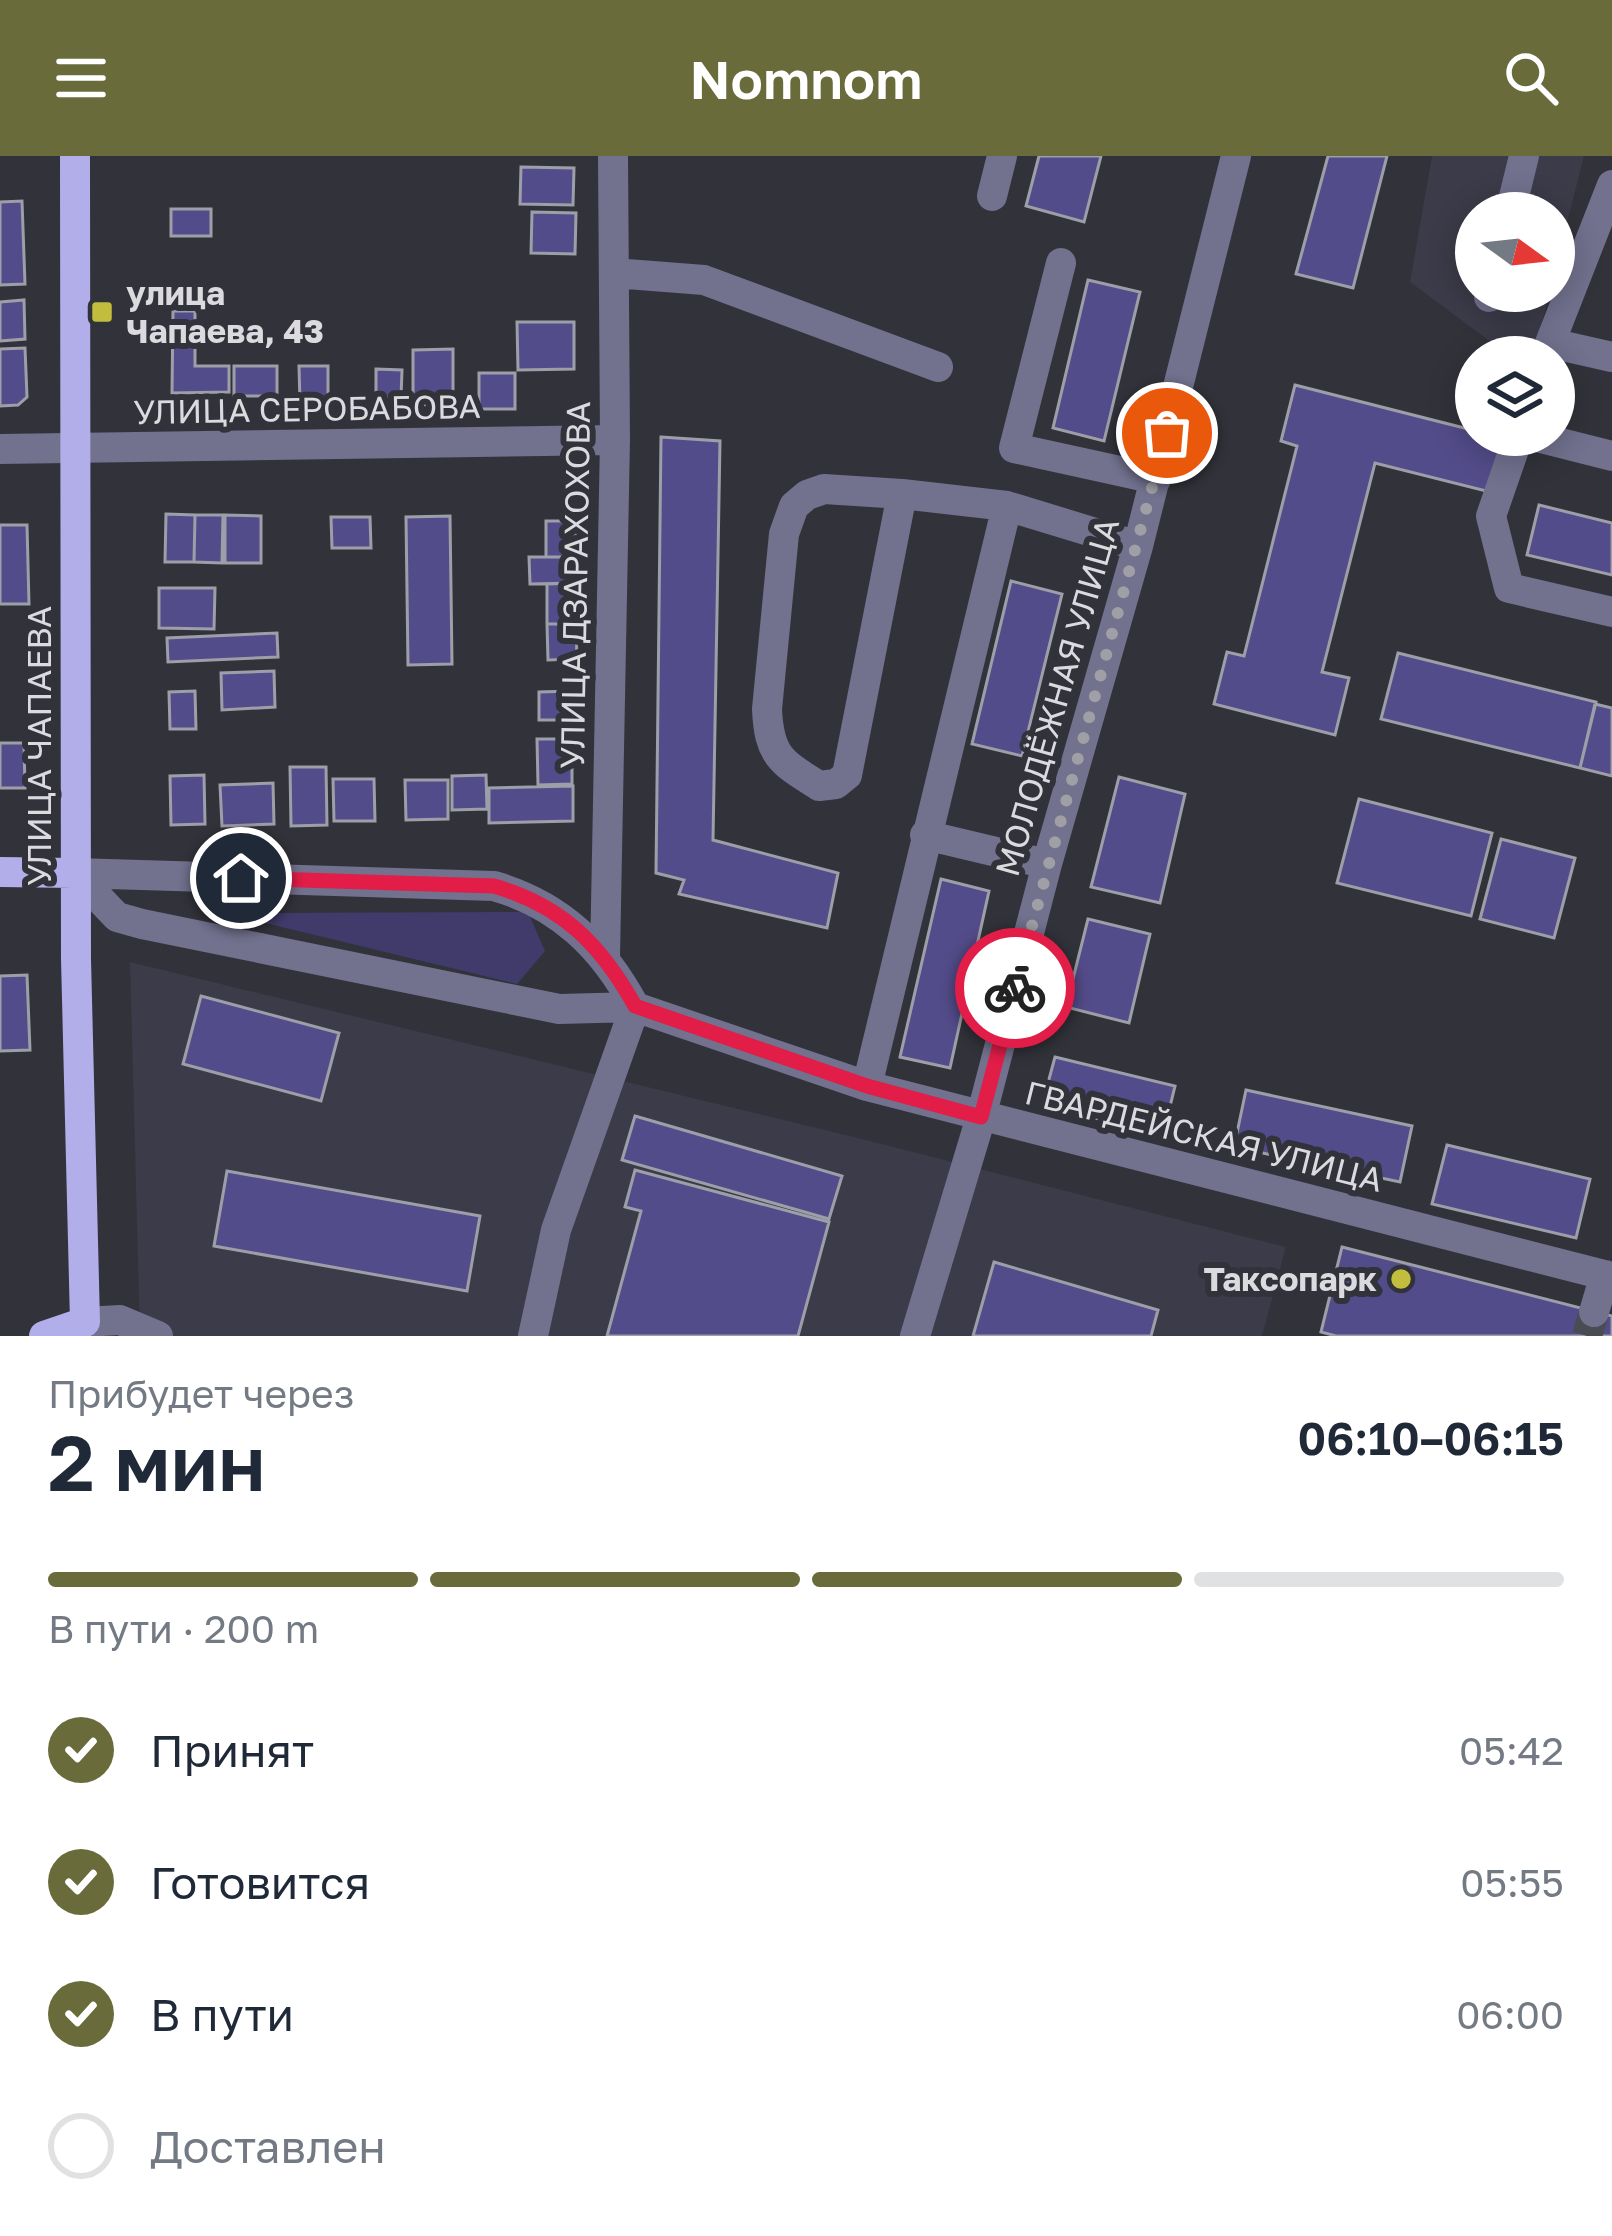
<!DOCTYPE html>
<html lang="ru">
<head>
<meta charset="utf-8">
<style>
	body { margin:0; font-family:"Golos Text",sans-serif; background:#f6f6f7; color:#1f2937; height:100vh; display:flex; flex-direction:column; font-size:45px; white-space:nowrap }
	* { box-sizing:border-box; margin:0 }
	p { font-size:39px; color:#747a83 }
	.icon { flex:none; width:66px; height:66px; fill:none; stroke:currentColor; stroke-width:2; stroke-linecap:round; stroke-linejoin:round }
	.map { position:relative; height:1180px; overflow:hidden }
	.side { display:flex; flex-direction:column; background:#fff; flex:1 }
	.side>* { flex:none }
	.needle { width:78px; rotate:105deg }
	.fabs { position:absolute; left:1455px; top:36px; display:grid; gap:24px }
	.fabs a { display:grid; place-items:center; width:120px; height:120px; border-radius:50%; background:#fff; box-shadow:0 6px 30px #0003; font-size:60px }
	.pin { position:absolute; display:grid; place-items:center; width:102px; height:102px; color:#fff; margin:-51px; border:6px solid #fff; border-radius:50%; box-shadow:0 3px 12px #0007 }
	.courier { position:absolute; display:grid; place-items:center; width:120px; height:120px; margin:-60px; border:9px solid #e11d48; border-radius:50%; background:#fff; color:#222; box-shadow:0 3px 15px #0007 }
	.summary em { font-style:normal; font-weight:600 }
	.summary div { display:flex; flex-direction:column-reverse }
	.summary { display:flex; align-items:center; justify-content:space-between; height:204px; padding:0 48px }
	h1 { font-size:78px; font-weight:600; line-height:90px }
	.bar { display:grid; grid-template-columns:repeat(4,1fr); gap:18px 12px; align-content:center; height:144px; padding:0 48px }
	.bar i { height:15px; border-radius:9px; background:#e0e1e3 }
	.bar .selected { background:#696c3a }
	.bar p { grid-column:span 4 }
	ol { padding:0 48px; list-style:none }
	li { display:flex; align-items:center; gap:36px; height:132px }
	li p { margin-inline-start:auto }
	li .icon { padding:12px; border-radius:50%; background:#696c3a; color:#fff; stroke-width:4 }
	li:last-child { color:#747a83 }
	li i { width:66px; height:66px; border:6px solid #e0e1e3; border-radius:50% }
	header { display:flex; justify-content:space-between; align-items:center; height:156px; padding:0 48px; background:#696c3a; color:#fff; font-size:54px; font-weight:600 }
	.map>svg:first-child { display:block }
	.built { fill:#3b3b49 }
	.green { fill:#403b6b }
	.building { fill:#534c8a; stroke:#9e9ea8; stroke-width:3 }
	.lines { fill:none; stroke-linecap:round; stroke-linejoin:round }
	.minor-tunnel { stroke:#4b4b53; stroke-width:30; stroke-dasharray:30 15; stroke-linecap:butt }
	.minor { stroke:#72718e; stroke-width:30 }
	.major { stroke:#b1aeea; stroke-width:30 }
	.done { stroke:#9f9fa5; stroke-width:12; stroke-dasharray:0 21.6 }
	.route { stroke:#e11d48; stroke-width:15 }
	.poi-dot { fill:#c3bd3e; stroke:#32323a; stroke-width:4.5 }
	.labels { text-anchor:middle; stroke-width:12; stroke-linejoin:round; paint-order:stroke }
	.poi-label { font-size:33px; font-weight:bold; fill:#dadadf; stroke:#32323a; text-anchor:start }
	.street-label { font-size:33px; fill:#dadadf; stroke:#32323a }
</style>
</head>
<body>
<header><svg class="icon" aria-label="menu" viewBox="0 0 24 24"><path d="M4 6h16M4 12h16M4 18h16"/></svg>Nomnom<svg class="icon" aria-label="search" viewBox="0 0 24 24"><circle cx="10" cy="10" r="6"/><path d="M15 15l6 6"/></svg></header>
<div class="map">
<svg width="1612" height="1180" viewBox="0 0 1612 1180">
	<rect width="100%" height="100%" fill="#32323a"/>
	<!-- built -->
	<path class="built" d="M1432 0H1584L1554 118V57H1476V135H1550L1533 201H1511L1410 126Z
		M130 806 854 981 1286 1091 1262 1180H140Z"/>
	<!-- green -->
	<path class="green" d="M528 756 545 795 517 828 224 757Z"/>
	<!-- building -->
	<path class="building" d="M1039 0H1101L1084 66 1026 50Z
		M1328 0H1387L1353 132 1296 118Z
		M521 11 574 12 573 49 520 48Z
		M22 45 25 128 0 129V46Z
		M171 53H211V80H171Z
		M532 56 576 57 575 98 531 97Z
		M1088 124 1140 136 1104 285 1053 272Z
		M24 144 25 183 0 185V146Z
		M173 155H195V210H229V236L172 237Z
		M517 166H574V213L518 214Z
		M25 192 27 241 18 249 0 250V193Z
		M453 193V248L413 249V194Z
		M234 210H277V240H234Z
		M299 210H328V247H300Z
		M376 213 402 214 401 242H376Z
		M479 217H515V253H479Z
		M1295 229 1476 275V279L1504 282 1490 336 1375 307 1322 516 1349 522 1335 579 1214 548 1227 496 1244 500 1297 290 1281 285Z
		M661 281 720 285 713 684 838 717 827 772 679 738 684 724 656 717Z
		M1539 349 1612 367V419L1527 399Z
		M166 358 195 359 194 406H165Z
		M195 359H223L222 407 194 406Z
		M225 359 261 360V407H225Z
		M450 360 452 508 408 509 406 361Z
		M331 361H370L371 392H332Z
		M546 365H575L576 401H546Z
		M0 369H27L29 448H0Z
		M529 401H576V427L530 428Z
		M1011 425 1062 438 1022 600 972 588Z
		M576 427V468H547V428Z
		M159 432H215L214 473 159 472Z
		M547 468H576L577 503 548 504Z
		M277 477 278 501 168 506 167 482Z
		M1398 497 1596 546 1580 612 1381 563Z
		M274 515 275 551 222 554 221 517Z
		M195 535 196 573H170L169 536Z
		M573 535 574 564H539V536Z
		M1595 548 1612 552V620L1580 612Z
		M537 583H572V628L538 629Z
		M0 587H24L25 632H0Z
		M290 611H326L327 669 291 670Z
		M204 619 205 668 171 669 170 620Z
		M486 619 487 653 452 654V620Z
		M1119 621 1185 638 1160 747 1091 731Z
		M333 623H374L375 665H334Z
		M405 624H448V663L406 664Z
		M273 627 274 668 222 670 220 629Z
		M573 630V665L489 667V632Z
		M1359 643 1492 677 1471 760 1337 727Z
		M1501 683 1575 702 1554 782 1480 763Z
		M941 723 989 735 950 912 900 901Z
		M1088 763 1150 778 1129 867 1066 851Z
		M27 819 30 894 0 895V820Z
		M201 840 339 877 321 945 183 908Z
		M1055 901 1175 930 1163 979 1042 949Z
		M1246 934 1412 970 1400 1026 1234 991Z
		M635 960 842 1020 829 1063 622 1004Z
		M1447 989 1590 1023 1576 1082 1432 1048Z
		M635 1014 829 1066 798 1180H607L641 1055 625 1051Z
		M227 1015 480 1060 467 1135 214 1090Z
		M1342 1091 1612 1160V1180H1336L1321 1176Z
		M994 1106 1158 1154 1151 1180H973Z"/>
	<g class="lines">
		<!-- minor-tunnel -->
		<path class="minor-tunnel" d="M1587 1180 1594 1156"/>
		<!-- minor -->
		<path class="minor" d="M992 40 1002 0
			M1510 57 1524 0
			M1061 107 1014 292 1156 323
			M614 117 704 124 938 211
			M1489 141 1490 135
			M1550 187 1612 29
			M1545 201 1550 187 1612 201
			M1519 279 1491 360 1509 432 1612 456
			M1529 279 1612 300
			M0 293 615 284
			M902 338 847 619 836 628 819 630C781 606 769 600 767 553L784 378 794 350 807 339 824 333 902 338 1007 350 1138 390
			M925 679 1047 708
			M75 717 117 761 142 768 559 853 635 851 867 930 1612 1121
			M75 717 494 730C560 749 603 791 635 851
			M605 801 615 284 613 0
			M867 930 1007 350
			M1594 1156 1605 1119
			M85 1180V1166L120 1164 158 1180
			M533 1180 556 1074 635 851
			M915 1180 981 961 1047 708 1138 390 1236 0"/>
		<!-- major -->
		<path class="major" d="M0 716 75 717
			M44 1180 85 1166 76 803 75 0"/>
	</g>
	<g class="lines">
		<!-- done -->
		<path class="done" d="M1015 832 1167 277"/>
		<!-- route -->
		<path class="route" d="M241 722 494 730C563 750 601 789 635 850L867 930 981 961 1015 832"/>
	</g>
	<!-- markers -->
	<g class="poi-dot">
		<rect x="90" y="144" width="24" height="24" rx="6"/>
		<circle cx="1401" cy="1123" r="12"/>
	</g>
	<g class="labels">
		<!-- poi labels -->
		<g class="poi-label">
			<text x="126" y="149">улица<tspan x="126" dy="38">Чапаева, 43</tspan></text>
			<text x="1377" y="1135" text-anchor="end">Таксопарк</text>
		</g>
		<!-- street labels -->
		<g class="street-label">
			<text transform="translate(307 253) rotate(-1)" y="12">УЛИЦА СЕРОБАБОВА</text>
			<text transform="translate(575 429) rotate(-89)" y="12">УЛИЦА ДЗАРАХОХОВА</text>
			<text transform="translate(1057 541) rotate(-74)" y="12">МОЛОДЁЖНАЯ УЛИЦА</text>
			<text transform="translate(39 590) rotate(-90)" y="12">УЛИЦА ЧАПАЕВА</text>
			<text transform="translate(1204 980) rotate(14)" y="12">ГВАРДЕЙСКАЯ УЛИЦА</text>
		</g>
	</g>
</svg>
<div class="fabs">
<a><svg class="needle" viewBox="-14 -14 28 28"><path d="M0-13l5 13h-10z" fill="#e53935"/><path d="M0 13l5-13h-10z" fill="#747a83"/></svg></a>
<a><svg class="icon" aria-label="layers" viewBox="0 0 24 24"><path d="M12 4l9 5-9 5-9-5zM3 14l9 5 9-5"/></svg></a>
</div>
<div class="pin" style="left:1167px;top:277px;background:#ea580c"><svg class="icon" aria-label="bag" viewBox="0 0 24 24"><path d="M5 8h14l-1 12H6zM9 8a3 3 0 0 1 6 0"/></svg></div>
<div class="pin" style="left:241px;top:722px;background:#1f2937"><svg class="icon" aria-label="home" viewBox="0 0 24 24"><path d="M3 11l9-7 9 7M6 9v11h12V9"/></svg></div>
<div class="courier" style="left:1015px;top:832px"><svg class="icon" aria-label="bike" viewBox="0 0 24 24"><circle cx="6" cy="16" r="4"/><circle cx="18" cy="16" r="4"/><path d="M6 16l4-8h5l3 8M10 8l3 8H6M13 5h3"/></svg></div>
</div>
<section class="side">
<div class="summary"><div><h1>2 мин</h1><p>Прибудет через</p></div><em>06:10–06:15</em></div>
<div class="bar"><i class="selected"></i><i class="selected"></i><i class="selected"></i><i></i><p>В пути · 200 m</p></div>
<ol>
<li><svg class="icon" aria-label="check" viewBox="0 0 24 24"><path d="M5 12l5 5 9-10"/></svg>Принят<p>05:42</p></li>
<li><svg class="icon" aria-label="check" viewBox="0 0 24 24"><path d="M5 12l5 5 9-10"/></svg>Готовится<p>05:55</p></li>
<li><svg class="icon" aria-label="check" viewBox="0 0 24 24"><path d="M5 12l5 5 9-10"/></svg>В пути<p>06:00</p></li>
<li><i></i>Доставлен</li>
</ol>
</section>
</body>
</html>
